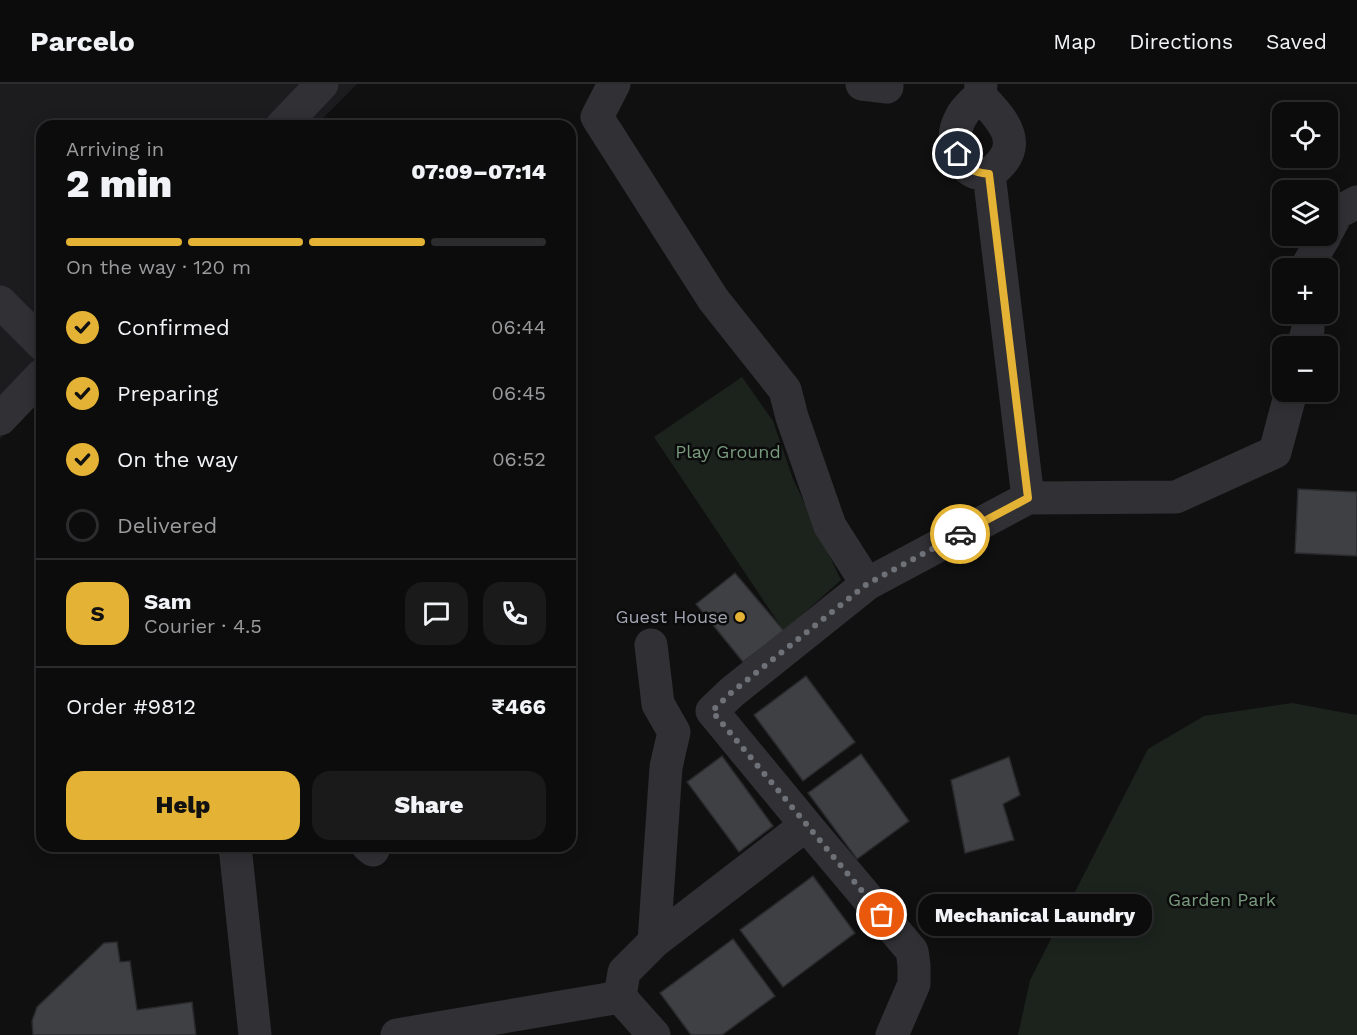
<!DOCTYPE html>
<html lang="en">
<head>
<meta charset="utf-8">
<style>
	body { margin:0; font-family:"Work Sans",sans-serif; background:#1a1a1b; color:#f1f3f6; height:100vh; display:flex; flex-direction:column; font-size:22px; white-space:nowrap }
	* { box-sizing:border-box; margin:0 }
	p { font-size:20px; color:#9a9b9d }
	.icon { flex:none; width:33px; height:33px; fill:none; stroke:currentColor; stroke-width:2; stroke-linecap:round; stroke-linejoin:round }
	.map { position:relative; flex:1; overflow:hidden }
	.side { position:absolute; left:36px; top:36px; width:540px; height:732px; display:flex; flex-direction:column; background:#0c0c0d; border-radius:18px; box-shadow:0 3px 15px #0003,0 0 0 2px #2c2c2e }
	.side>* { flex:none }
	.fabs { position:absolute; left:1272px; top:18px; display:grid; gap:12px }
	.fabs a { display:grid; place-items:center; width:66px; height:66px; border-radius:12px; background:#0c0c0d; box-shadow:0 3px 15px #0003,0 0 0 2px #2c2c2e; font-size:30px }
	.pin { position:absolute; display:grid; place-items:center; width:51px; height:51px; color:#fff; margin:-26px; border:3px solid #fff; border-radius:50%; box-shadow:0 2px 6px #0007 }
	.courier { position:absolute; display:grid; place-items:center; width:60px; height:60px; margin:-30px; border:4px solid #e4b234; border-radius:50%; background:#fff; color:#222; box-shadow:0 2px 8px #0007 }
	.bubble { position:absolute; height:42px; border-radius:18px; background:#0c0c0d; box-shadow:0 3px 15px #0003,0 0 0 2px #2c2c2e; font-size:20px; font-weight:800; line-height:42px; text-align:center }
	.headline em { font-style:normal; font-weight:800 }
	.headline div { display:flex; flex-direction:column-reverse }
	.headline { display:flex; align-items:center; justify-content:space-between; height:102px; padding:0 30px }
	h1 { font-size:39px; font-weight:800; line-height:45px }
	.bar { display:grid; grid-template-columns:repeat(4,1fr); gap:9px 6px; align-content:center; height:72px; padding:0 30px }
	.bar i { height:8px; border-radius:4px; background:#2c2c2e }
	.bar .on { background:#e4b234 }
	.bar p { grid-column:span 4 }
	.line { display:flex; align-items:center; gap:15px; padding:0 30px; border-top:2px solid #2c2c2e }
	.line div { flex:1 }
	.round { display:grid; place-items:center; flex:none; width:63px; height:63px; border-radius:18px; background:#1a1a1b }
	ol { padding:0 30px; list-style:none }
	li { display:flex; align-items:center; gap:18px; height:66px }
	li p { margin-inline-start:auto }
	li .icon { padding:6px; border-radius:50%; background:#e4b234; color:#111; stroke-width:4 }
	li:last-child { color:#9a9b9d }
	li i { width:33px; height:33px; border:3px solid #2c2c2e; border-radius:50% }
	.button { display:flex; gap:12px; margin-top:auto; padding:12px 30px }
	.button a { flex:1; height:69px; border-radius:18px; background:#e4b234; color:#111; font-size:24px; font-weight:800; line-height:69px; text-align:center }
	.button a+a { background:#1a1a1b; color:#f1f3f6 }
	header { display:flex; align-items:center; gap:36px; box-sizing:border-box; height:84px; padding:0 30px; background:#0c0c0d; border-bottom:2px solid #2c2c2e }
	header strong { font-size:28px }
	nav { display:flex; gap:33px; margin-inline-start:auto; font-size:21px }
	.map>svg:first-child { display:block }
	.built { fill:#1c1c1e }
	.park { fill:#1c231d }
	.building { fill:#3f4044; stroke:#2a2a2d; stroke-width:1.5 }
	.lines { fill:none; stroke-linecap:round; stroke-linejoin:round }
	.minor { stroke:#313135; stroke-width:33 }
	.done { stroke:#6f7179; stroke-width:6; stroke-dasharray:0 10.8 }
	.route { stroke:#e4b234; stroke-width:8 }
	.poi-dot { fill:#e4b234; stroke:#0b0b0c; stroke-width:2 }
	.labels { text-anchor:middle; stroke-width:5; stroke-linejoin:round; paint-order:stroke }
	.park-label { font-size:18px; fill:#799b7d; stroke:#0b0b0c }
	.poi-label { font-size:18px; fill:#a2a5b1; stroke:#0b0b0c; text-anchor:end }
</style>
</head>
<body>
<header>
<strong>Parcelo</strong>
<nav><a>Map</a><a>Directions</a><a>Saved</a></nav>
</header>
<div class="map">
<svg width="1357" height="951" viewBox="0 0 1357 951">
	<rect width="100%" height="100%" fill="#101011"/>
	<!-- built -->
	<path class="built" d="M0 0H357L315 42H42V313L0 355Z"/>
	<!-- park -->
	<path class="park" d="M742 293 773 337 793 395 841 496 784 547 654 353Z
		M1292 619 1357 631V951H1018L1030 896 1148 665 1204 632Z"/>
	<!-- building -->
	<path class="building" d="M1298 405 1357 408V472L1295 469Z
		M735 489 784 547 743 578 696 520Z
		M806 592 855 658 803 697 754 631Z
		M861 670 909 737 857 775 808 709Z
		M722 672 773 742 739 768 687 698Z
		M1009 673 1020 711 1003 720 1014 756 965 769 951 696Z
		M813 792 855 849 783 903 740 846Z
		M733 855 775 912 722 951H691L660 909Z
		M117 858 120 878 130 877 137 926 192 918 196 951H33L32 937 37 923 104 859Z"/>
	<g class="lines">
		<!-- minor -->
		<path class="minor" d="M862 0 887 3 886 0
			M980 12C1005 38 1027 62 989 90 984 90 978 90 974 88 970 86 966 82 964 79 954 64 952 49 961 33 965 25 973 18 980 12L981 0
			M282 42 322 0
			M989 90 1028 414
			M1328 146 1337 129 1357 118
			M1306 184 1325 152
			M0 218 42 260
			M1303 262 1308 245V230
			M0 335 42 291
			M867 500 1028 414 1176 413 1275 368 1291 308
			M651 561 658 620 674 648 666 683 654 858
			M806 741 912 867 914 881V900L892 951
			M235 762 255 951
			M368 762 373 766
			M620 913 654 951
			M397 951 620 913 624 888 654 858 806 741 712 627 732 608 867 500 830 442 792 333 785 306 713 215 597 33 614 0"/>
	</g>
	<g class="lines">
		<!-- done -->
		<path class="done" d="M882 831 712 627 732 608 867 500 960 450"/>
		<!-- route -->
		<path class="route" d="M958 70C968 85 971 88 989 90L1028 414 960 450"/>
	</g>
	<!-- markers -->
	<circle class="poi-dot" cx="740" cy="533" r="6"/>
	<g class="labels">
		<!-- park labels -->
		<g class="park-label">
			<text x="728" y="374">Play Ground</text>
			<text x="1222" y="822">Garden Park</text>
		</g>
		<!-- poi labels -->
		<g class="poi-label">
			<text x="728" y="539">Guest House</text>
		</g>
	</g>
</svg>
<div class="fabs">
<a><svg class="icon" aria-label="locate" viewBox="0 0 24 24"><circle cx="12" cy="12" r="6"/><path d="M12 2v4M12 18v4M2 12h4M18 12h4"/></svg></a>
<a><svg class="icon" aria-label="layers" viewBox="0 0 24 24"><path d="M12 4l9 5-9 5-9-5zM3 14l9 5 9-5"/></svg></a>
<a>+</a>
<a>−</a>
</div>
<div class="pin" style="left:882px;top:831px;background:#ea580c"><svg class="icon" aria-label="bag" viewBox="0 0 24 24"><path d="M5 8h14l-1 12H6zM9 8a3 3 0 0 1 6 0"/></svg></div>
<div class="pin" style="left:958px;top:70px;background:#1f2937"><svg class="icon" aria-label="home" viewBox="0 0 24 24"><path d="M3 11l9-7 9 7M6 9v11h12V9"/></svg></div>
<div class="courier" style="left:960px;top:450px"><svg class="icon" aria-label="car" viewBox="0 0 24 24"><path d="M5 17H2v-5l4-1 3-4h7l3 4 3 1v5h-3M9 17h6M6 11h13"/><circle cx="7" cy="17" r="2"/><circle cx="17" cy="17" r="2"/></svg></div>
<div class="bubble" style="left:918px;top:810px;width:234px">Mechanical Laundry</div>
<section class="side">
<div class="headline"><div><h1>2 min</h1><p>Arriving in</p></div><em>07:09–07:14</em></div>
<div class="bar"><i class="on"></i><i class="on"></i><i class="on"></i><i></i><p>On the way · 120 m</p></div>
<ol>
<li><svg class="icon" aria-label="check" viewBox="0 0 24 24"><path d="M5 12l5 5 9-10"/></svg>Confirmed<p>06:44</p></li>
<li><svg class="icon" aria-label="check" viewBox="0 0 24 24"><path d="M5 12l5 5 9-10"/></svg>Preparing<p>06:45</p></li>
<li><svg class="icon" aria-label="check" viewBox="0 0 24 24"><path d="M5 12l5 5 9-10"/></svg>On the way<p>06:52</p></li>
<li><i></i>Delivered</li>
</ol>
<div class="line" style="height:108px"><b class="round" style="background:#e4b234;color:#111">S</b><div><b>Sam</b><p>Courier · 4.5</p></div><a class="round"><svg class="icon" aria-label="chat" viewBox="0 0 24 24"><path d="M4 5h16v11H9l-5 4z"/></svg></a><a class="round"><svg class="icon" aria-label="phone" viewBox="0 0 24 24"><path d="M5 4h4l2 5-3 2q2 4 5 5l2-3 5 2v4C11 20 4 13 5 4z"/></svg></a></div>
<div class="line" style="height:78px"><div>Order #9812</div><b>₹466</b></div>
<div class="button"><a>Help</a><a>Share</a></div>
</section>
</div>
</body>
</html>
